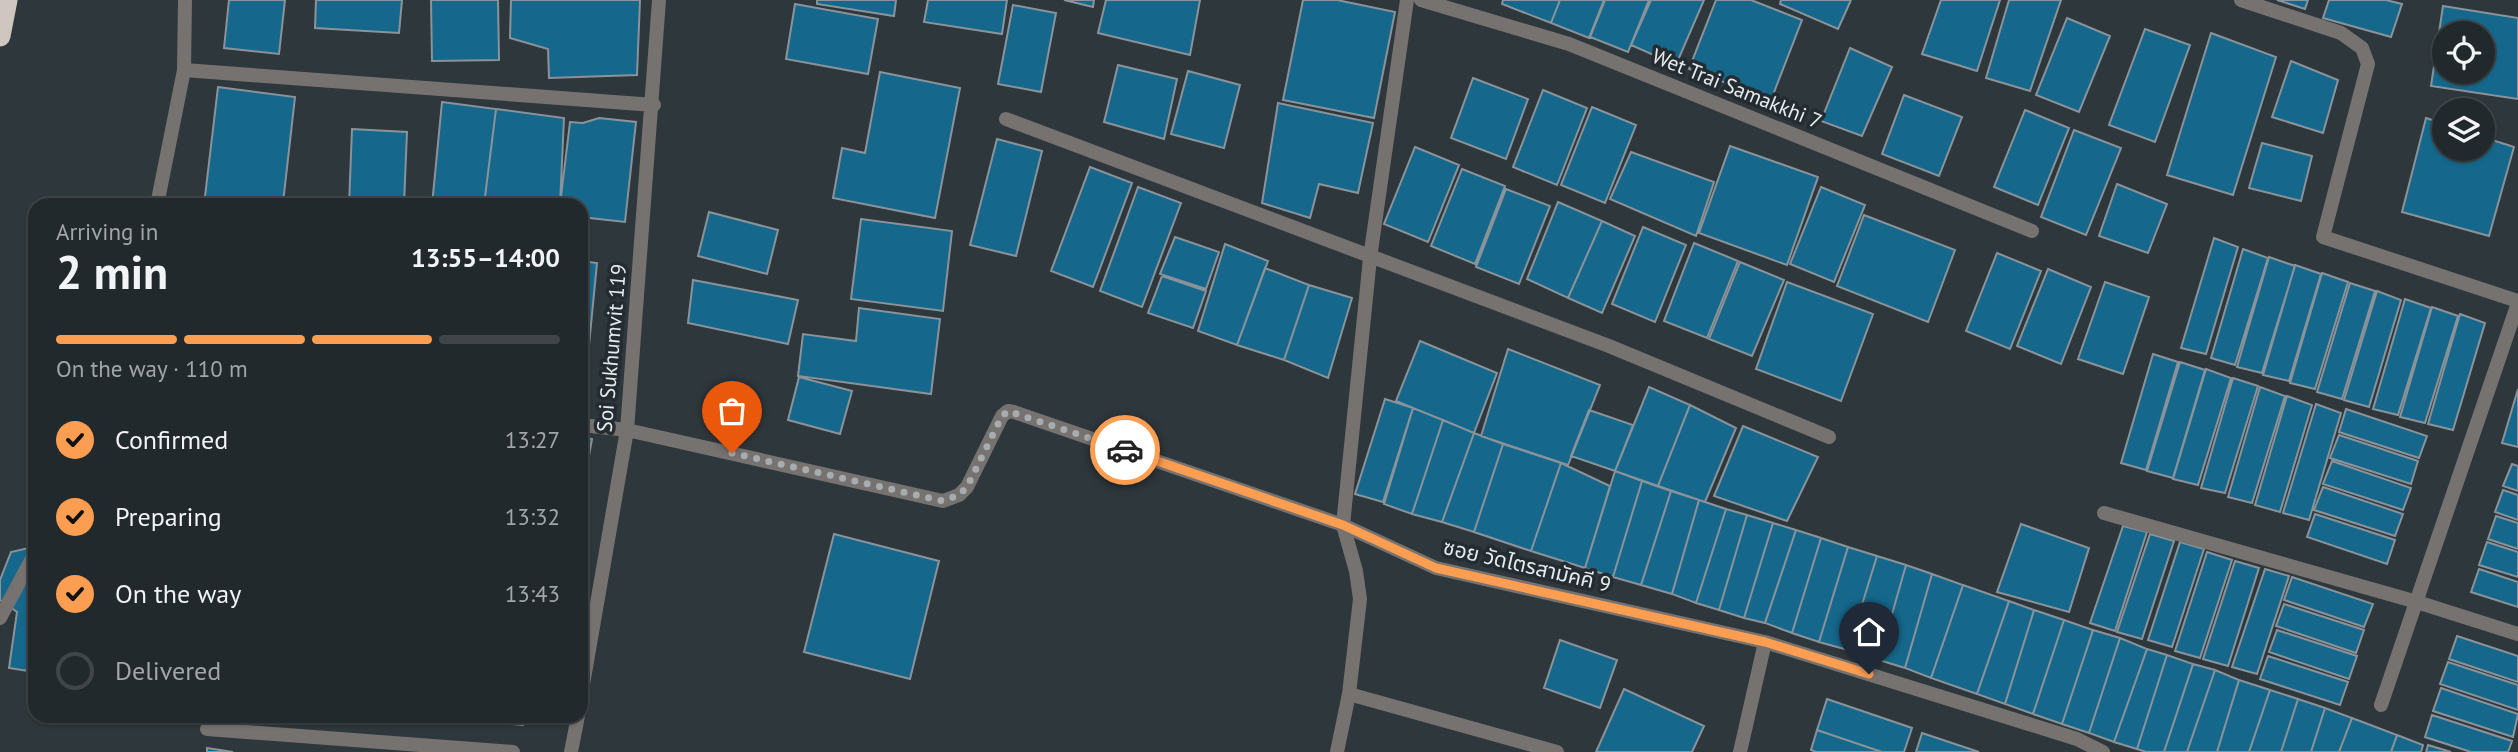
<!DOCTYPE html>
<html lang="en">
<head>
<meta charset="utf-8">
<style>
	body { margin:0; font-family:"PT Sans","Noto Sans Thai",sans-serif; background:#2e3538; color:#f1f3f6; height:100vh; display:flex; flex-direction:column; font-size:26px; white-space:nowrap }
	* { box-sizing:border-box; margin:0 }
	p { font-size:23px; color:#a2a6a9 }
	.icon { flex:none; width:38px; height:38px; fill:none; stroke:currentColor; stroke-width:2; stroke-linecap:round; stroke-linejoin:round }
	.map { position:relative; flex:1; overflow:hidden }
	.details { position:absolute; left:28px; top:198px; width:560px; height:525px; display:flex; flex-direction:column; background:#22292c; border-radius:21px; box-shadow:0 2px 5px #0004,0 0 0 2px #3f4548 }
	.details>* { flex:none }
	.fabs { position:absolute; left:2432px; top:21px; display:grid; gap:14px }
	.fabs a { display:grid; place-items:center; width:63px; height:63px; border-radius:50%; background:#22292c; box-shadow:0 2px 5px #0004,0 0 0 2px #3f4548; font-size:35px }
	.pin { position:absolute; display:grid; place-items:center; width:60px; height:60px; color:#fff; margin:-72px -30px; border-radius:50% 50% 50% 0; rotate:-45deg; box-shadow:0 0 7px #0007 }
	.pin .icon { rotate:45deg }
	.courier { position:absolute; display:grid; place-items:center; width:70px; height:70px; margin:-35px; border:5px solid #fc9e52; border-radius:50%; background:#fff; color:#222; box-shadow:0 2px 9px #0007 }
	.headline em { font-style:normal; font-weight:700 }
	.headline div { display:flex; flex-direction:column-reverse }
	.headline { display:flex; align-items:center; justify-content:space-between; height:119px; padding:0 28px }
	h1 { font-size:46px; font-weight:700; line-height:52px }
	.bar { display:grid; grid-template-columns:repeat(4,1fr); gap:10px 7px; align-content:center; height:84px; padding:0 28px }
	.bar i { height:9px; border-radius:5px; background:#3f4548 }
	.bar .active { background:#fc9e52 }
	.bar p { grid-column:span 4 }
	ol { padding:0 28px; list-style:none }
	li { display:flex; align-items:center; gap:21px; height:77px }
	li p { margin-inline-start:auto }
	li .icon { padding:7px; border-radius:50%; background:#fc9e52; color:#111; stroke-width:4 }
	li:last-child { color:#a2a6a9 }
	li i { width:38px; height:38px; border:4px solid #3f4548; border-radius:50% }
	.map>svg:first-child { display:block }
	.building { fill:#15688c; stroke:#8a9399; stroke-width:2; fill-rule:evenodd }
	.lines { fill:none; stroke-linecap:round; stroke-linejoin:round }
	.minor { stroke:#767270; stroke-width:14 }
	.motorway { stroke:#d0c6c0; stroke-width:21 }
	.done { stroke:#a6acaf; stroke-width:7; stroke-dasharray:0 12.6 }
	.route { stroke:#fc9e52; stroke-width:9 }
	.labels { text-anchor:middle; stroke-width:7; stroke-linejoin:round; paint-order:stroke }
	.street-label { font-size:21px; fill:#e6ebee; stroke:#242c31 }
</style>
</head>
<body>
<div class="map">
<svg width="2518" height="752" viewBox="0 0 2518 752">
	<rect width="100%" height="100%" fill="#2e373b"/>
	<!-- building -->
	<path class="building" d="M229 0H285L279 54 224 48Z
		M316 0H402L399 33 315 28Z
		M431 0H498L499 60 432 61Z
		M511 0H640L637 75 549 78 548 49 510 38Z
		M817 0H896L894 16 817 4Z
		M928 0H1007L1002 34 924 22Z
		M1064 0H1094L1093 7Z
		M1106 0H1200L1190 55 1098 33Z
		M1303 0H1337L1395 12 1374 118 1283 100Z
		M1503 0H1560L1551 23 1502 4Z
		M1560 0H1604L1589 38 1551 23Z
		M1605 0H1649L1628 52 1590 37Z
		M1651 0H1704L1676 65 1631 45Z
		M1716 0H1751L1802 20 1771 100 1689 69Z
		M1781 0H1851L1838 29 1780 4Z
		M1941 0H2000L1977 71 1922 54Z
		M2009 0H2061L2030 91 1986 78Z
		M2277 0H2308L2305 9Z
		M2329 0H2386L2402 4 2391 37 2323 18Z
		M795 4 878 19 868 74 786 59Z
		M1013 5 1056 13 1041 92 998 84Z
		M2443 6 2518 18V99L2431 86ZM2445 33H2483V72H2445Z
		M2067 18 2110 36 2079 112 2036 95Z
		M2145 29 2190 45 2155 142 2109 125Z
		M2211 33 2276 57 2233 195 2167 175Z
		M1850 48 1892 67 1862 136 1821 121Z
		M2291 61 2338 80 2323 133 2272 117Z
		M1118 65 1177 79 1164 139 1104 122Z
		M1188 71 1240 85 1224 148 1171 134Z
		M880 72 960 88 935 218 833 198 842 148 865 153Z
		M1473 78 1528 99 1506 159 1451 138Z
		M218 87 295 97 283 203 257 200V205H204Z
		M1543 90 1587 108 1557 185 1513 167Z
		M1904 95 1962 117 1939 176 1882 154Z
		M442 102 496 109 484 205H432Z
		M1278 103 1373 123 1358 193 1319 184 1310 218 1262 203Z
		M1592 107 1636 125 1605 203 1561 185Z
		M496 109 564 118 560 205H484Z
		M2025 110 2069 128 2038 205 1994 187Z
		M599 118 636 122 625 222 581 217V205H560L570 122 583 123Z
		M2426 118 2445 124V149H2483V137L2514 147 2489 236 2402 212Z
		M352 129 407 132 404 205H349Z
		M2074 130 2121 148 2086 235 2041 217Z
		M997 139 1042 151 1016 256 970 245Z
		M2262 143 2312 156 2301 201 2249 188Z
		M1730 146 1818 177 1787 265 1699 233Z
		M1415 147 1459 165 1428 242 1384 224Z
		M1631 152 1714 182 1696 236 1610 199Z
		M1090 167 1132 183 1093 287 1051 271Z
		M1462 169 1505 186 1475 264 1431 246Z
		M2117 184 2167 204 2148 253 2099 236Z
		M1138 187 1181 203 1142 307 1100 291Z
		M1821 187 1865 205 1834 282 1790 264Z
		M1506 189 1550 206 1519 284 1476 267Z
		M1558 202 1602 221 1568 298 1527 279Z
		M709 212 778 230 767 274 698 256Z
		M1864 215 1955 250 1928 322 1837 286Z
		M861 219 952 231 943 311 851 299Z
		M1602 221 1635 236 1602 313 1568 298Z
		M1643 227 1686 245 1655 322 1612 304Z
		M1175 237 1219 252 1206 289 1160 274Z
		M2214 238 2238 247 2206 354 2181 348Z
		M1694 243 1738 261 1707 338 1664 321Z
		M1225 244 1268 261 1237 345 1198 331Z
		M2243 249 2268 258 2235 365 2211 358Z
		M1997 253 2041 271 2010 349 1966 331Z
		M2269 257 2295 266 2262 373 2237 367Z
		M581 261 597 263 585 386H581Z
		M1740 262 1784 280 1752 356 1709 339Z
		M2295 265 2321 274 2289 381 2263 375Z
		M1265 268 1309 285 1284 360 1237 345Z
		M2048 269 2091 287 2061 364 2017 346Z
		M2322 273 2348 282 2315 389 2290 383Z
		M1162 276 1206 291 1193 328 1148 313Z
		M693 280 798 300 788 344 688 323Z
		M1787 282 1873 314 1841 401 1756 369Z
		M2105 282 2149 297 2123 374 2078 359Z
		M2350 283 2375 291 2342 399 2317 392Z
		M1309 285 1352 298 1328 378 1284 360Z
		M2377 291 2401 300 2369 407 2344 400Z
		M2405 299 2431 308 2398 415 2373 409Z
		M2432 307 2458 316 2425 423 2400 417Z
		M859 308 940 319 931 394 798 376 803 334 856 341Z
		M2460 314 2485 323 2453 430 2428 424Z
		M1420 341 1497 373 1474 433 1396 401Z
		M1508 349 1600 385 1568 465 1481 436Z
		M2153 354 2178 362 2146 470 2121 463Z
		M2180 362 2205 370 2173 478 2147 471Z
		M2206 369 2231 378 2198 485 2173 479Z
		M799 377 852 391 840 434 788 420Z
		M2233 378 2258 386 2225 493 2201 488Z
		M1649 387 1690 405 1658 486 1615 471Z
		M2260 387 2285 396 2252 503 2228 497Z
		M2518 389V447L2502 443Z
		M2287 396 2312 405 2280 512 2255 505Z
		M1385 399 1413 408 1383 502 1355 494Z
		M2316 404 2341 413 2309 520 2283 513Z
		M1690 405 1736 428 1705 502 1658 486Z
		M1413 408 1443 420 1412 514 1384 504Z
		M2346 409 2427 436 2419 458 2339 432Z
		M1589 410 1633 425 1615 471 1571 456Z
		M1443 420 1474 433 1442 522 1412 514Z
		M1743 426 1818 457 1787 521 1714 496Z
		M1474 433 1503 444 1474 532 1442 522Z
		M2339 435 2418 461 2411 484 2330 458Z
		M581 437 592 439 581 500Z
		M1503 444 1561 463 1531 551 1474 532Z
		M2332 461 2411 488 2403 510 2323 484Z
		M1561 463 1610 486 1585 568 1531 551Z
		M2512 464 2518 466V491L2503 486Z
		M1615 471 1642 481 1613 577 1585 568Z
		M1642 481 1671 491 1641 585 1613 577Z
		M2323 487 2403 514 2395 536 2314 510Z
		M2503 490 2518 495V520L2495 512Z
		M1671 491 1699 500 1672 594 1641 585Z
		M1699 500 1726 509 1696 603 1672 594Z
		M1726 509 1747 515 1719 610 1696 603Z
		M2315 514 2395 540 2387 564 2307 537Z
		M1747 515 1773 523 1744 618 1719 610Z
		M2496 516 2518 523V549L2488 539Z
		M1773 523 1796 530 1765 623 1744 618Z
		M2021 524 2089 548 2069 612 1997 592Z
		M2123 526 2147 532 2115 631 2090 623Z
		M32 529 35 530V672L9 668 17 612 0 600V580L11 552 29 548Z
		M1796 530 1821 538 1792 633 1765 623Z
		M834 534 939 561 910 679 804 652Z
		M2150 534 2174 541 2142 639 2117 632Z
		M1821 538 1848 547 1819 642 1792 633Z
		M2180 542 2204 549 2172 647 2148 640Z
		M2487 542 2518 552V577L2479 565Z
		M1848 547 1877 556 1848 650 1819 642Z
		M2207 552 2232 560 2200 658 2175 651Z
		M1877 556 1906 565 1879 660 1848 650Z
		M2235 561 2259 568 2228 666 2203 659Z
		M1906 565 1932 574 1905 668 1879 660Z
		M2265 569 2289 576 2257 674 2232 667Z
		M2479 569 2518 582V607L2471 592Z
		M1932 574 1963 585 1931 678 1905 668Z
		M2292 577 2373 604 2364 627 2284 600Z
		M1963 585 2009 601 1977 694 1931 678Z
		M2009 601 2034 610 2005 704 1977 694Z
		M2284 604 2364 630 2356 653 2276 626Z
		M2034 610 2064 620 2033 714 2005 704Z
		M2064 620 2093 630 2062 724 2033 714Z
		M2093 630 2120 638 2089 733 2062 724Z
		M2277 630 2357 656 2349 679 2269 652Z
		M2457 636 2518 656V682L2449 659Z
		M2120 638 2147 649 2114 742 2089 733Z
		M1560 640 1617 660 1600 708 1544 688Z
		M2147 649 2167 655 2137 749 2114 742Z
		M2167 655 2193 664 2164 752H2146L2137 749Z
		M2268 656 2348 682 2340 705 2260 679Z
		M2448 662 2518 685V710L2440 684Z
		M2193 664 2215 670 2187 752H2164Z
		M2215 670 2239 680 2217 752H2187Z
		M2239 680 2270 690 2249 752H2217Z
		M2441 688 2518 714 2513 737 2433 711Z
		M1624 689 1704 726 1692 752H1596Z
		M2270 690 2298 699 2281 752H2249Z
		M1827 699 1912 728 1904 752H1882L1817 730Z
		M2298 699 2325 708 2311 752H2281Z
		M2325 708 2352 718 2339 752H2311Z
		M2432 715 2512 741 2508 752H2471L2425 737Z
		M421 716H524L523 725Z
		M2352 718 2397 735 2391 752H2339Z
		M1817 730 1882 752H1816L1811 750Z
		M1922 733 1979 752H1916Z
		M2397 735 2423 745 2421 752H2391Z
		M2428 745 2451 752H2426Z
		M207 748 233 752H207Z"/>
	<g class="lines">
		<!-- minor -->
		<path class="minor" d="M1421 0 1569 44 2032 231
			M2241 0 2341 33 2362 48 2368 64 2323 237 2518 301
			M184 70 654 105
			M1006 119 1609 346 1829 437
			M157 205 184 70 185 0
			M581 425 627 430 943 501 959 495 967 487 1002 416 1008 411 1014 412 1343 525 1436 568 1765 642 2077 739 2103 752
			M2104 513 2417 602 2518 634
			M0 618 35 553
			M1349 694 1557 752
			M581 696 627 430 659 0
			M2381 705 2518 303
			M207 729 513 752
			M571 752 578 716
			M1337 752 1349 694 1360 599 1356 571 1343 525 1370 258 1407 0
			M1740 752 1765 642"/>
		<!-- motorway -->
		<path class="motorway" d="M0 36 7 0"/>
	</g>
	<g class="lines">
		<!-- done -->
		<path class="done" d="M732 453 943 501 959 495 967 487 1002 416 1008 411 1125 450"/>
		<!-- route -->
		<path class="route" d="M1125 450 1343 525 1436 568 1765 642 1869 674"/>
	</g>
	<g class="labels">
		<!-- street labels -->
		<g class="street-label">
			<text transform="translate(1737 89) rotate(22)" y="7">Wet Trai Samakkhi 7</text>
			<text transform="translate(612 348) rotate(-85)" y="7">Soi Sukhumvit 119</text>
			<text transform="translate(1527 566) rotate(13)" y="7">ซอย วัดไตรสามัคคี 9</text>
		</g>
	</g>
</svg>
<div class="fabs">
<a><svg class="icon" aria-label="locate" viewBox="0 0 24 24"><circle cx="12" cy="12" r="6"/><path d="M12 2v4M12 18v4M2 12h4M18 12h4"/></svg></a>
<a><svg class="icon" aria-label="layers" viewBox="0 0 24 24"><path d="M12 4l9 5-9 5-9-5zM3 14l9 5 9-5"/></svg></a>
</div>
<div class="pin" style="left:732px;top:453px;background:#ea580c"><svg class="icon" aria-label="bag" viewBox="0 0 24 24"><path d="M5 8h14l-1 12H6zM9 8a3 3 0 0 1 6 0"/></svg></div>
<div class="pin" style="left:1869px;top:674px;background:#1f2937"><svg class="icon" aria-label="home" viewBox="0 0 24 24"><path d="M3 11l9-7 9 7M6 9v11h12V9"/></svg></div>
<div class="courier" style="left:1125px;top:450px"><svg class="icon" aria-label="car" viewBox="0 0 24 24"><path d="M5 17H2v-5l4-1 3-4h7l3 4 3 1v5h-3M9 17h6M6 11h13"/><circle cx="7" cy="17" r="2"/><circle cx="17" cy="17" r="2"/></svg></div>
<section class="details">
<div class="headline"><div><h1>2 min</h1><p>Arriving in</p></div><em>13:55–14:00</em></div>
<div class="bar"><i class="active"></i><i class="active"></i><i class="active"></i><i></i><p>On the way · 110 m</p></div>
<ol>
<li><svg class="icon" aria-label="check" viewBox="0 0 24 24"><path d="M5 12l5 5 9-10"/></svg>Confirmed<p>13:27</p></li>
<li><svg class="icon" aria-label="check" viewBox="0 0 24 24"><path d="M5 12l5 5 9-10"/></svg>Preparing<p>13:32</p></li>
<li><svg class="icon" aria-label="check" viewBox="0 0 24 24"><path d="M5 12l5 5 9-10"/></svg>On the way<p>13:43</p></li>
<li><i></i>Delivered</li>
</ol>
</section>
</div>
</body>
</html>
